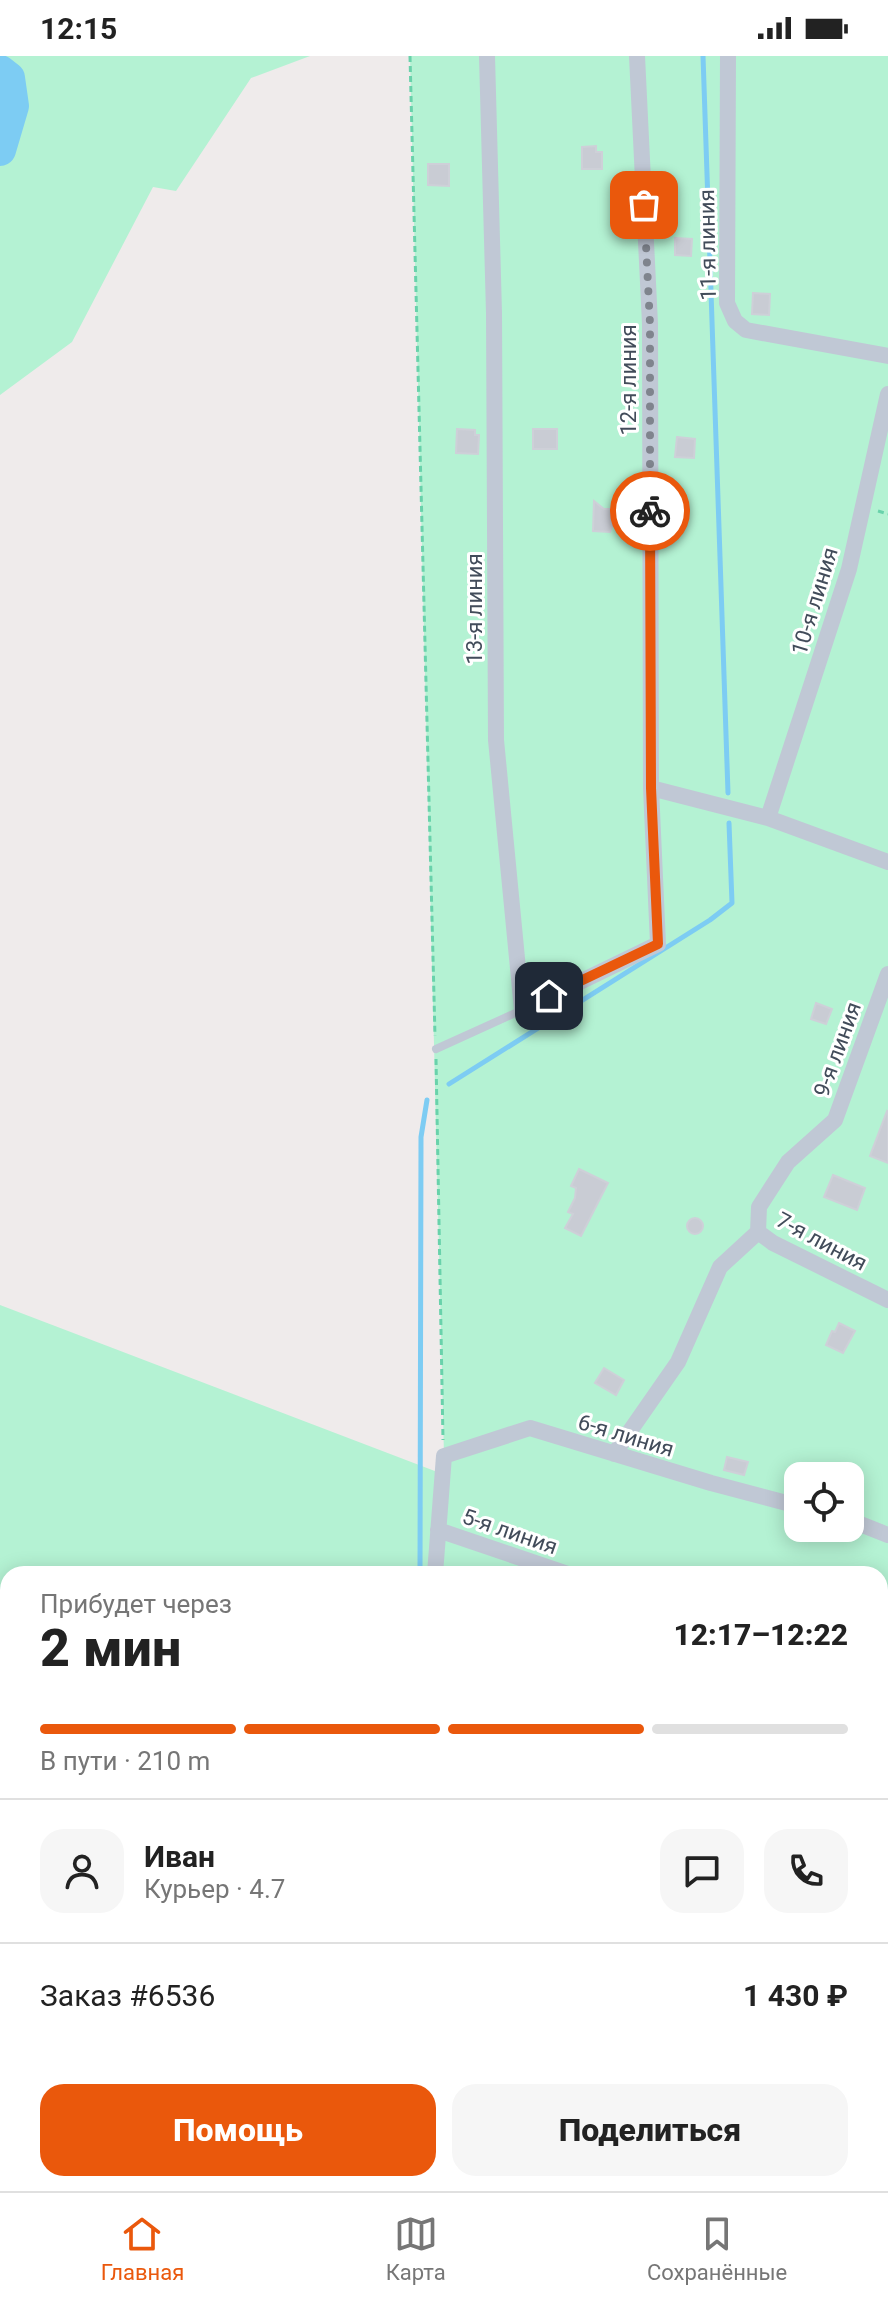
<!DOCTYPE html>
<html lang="ru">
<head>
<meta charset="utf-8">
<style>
	body { margin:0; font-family:Roboto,sans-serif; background:#f6f6f6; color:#222; height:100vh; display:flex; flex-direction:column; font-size:30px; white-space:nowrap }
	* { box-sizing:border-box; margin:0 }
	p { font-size:26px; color:#767676 }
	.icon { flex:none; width:44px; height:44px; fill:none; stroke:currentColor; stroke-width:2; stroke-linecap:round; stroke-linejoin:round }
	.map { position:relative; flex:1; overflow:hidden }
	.panel { position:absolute; left:0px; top:1510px; width:888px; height:626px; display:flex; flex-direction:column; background:#fff; border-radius:24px 24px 0 0; box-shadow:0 4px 20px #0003 }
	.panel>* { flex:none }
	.fabs { position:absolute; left:784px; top:1406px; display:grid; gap:16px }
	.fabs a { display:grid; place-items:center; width:80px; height:80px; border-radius:16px; background:#fff; box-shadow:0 4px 20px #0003; font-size:40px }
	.pin { position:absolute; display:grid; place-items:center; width:68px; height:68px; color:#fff; margin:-34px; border-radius:16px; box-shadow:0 4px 12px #0006 }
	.courier { position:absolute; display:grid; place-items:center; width:80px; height:80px; margin:-40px; border:6px solid #ea580c; border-radius:50%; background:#fff; color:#222; box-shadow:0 2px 10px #0007 }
	.overview em { font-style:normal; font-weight:800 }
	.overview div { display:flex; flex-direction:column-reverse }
	.overview { display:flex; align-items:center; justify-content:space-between; height:136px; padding:0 40px }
	h1 { font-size:52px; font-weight:800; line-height:60px }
	.bar { display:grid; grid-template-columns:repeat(4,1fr); gap:12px 8px; align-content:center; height:96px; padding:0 40px }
	.bar i { height:10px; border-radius:6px; background:#e0e0e0 }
	.bar .active { background:#ea580c }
	.bar p { grid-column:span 4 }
	.line { display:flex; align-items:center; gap:20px; padding:0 40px; border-top:2px solid #e0e0e0 }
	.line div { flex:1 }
	.round { display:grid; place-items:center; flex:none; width:84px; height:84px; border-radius:24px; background:#f6f6f6 }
	.button { display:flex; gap:16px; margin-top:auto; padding:16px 40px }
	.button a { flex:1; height:92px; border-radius:24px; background:#ea580c; color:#fff; font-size:32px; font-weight:800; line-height:92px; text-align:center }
	.button a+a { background:#f6f6f6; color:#222 }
	.status { display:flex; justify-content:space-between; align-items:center; height:56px; padding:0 40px; background:#fff; direction:ltr }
	.status svg { height:22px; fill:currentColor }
	.tabs { display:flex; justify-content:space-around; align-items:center; height:112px; border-top:2px solid #e0e0e0; background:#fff; font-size:22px; color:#767676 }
	.tabs a { display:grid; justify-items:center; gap:4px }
	.tabs .active { color:#ea580c }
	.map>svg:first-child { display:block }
	.green { fill:#b4f2d3; fill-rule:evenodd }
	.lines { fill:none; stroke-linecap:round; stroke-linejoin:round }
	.stream { stroke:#7dccf3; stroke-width:5 }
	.river { stroke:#7dccf3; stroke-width:32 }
	.building { fill:#c9ccd4; stroke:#ced0d8; stroke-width:2 }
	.path { stroke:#69d2ab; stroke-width:3; stroke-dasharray:6 4; stroke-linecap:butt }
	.service { stroke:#c0c8d5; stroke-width:8 }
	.minor { stroke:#c0c8d5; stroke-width:16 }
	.done { stroke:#7f848d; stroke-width:8; stroke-dasharray:0 14.4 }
	.route { stroke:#ea580c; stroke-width:10 }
	.labels { text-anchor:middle; stroke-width:6; stroke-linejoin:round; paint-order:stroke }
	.street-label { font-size:22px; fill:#424c5a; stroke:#fff }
</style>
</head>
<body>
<div class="status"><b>12:15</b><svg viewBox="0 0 49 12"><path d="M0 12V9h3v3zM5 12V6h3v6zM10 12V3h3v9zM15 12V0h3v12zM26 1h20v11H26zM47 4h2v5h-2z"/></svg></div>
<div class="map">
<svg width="888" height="2135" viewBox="0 0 888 2135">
	<rect width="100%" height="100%" fill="#efebeb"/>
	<!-- green -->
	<path class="green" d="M0 0H310L251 22 176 135 153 131 72 286 0 339Z
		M410 0H888V2135H306L298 2128H880V1518H8V1915L0 1906V1249L440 1417 444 1400ZM798 1420H850V1472H798Z"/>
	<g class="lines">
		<!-- stream -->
		<path class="stream" d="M703 0 728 737
			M449 1028 710 864 732 847 729 767
			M420 1518 421 1081 427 1044"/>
		<!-- river -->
		<path class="river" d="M0 15 9 22 13 50 0 94
			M0 1906 8 1915
			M298 2128 306 2135"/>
	</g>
	<!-- building -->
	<path class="building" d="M596 90V96H602V113H582V91Z
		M428 108H449V130L428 129Z
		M675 182 692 183 691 200 675 199Z
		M753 237 770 238 769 259 752 258Z
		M457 373 475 374V379H479L478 398 456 397Z
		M533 373H557V393H533Z
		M677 381 695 383 694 402 675 401Z
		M594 445 604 453H613L618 462 613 467 610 476 593 475Z
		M816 947 832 953 826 968 811 963Z
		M887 1055 888 1056V1107L870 1100Z
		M579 1113 608 1127 581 1180 565 1172 573 1158 568 1156 575 1142 576 1132 571 1130Z
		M833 1119 865 1132 857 1154 824 1141Z
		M687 1170a8 8 0 1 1 16 0a8 8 0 1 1-16 0Z
		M839 1267 855 1275 843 1297 826 1289 832 1275 835 1276Z
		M604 1312 624 1324 616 1339 595 1327Z
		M727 1401 748 1406 744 1419 724 1414Z"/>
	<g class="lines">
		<!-- path -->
		<path class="path" d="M410 0 435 980
			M878 455 888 458
			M436 1003 443 1384"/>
		<!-- service -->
		<path class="service" d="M436 993 522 954"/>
		<!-- minor -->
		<path class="minor" d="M487 0 494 257 496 684 522 954 658 888 651 732 650 268 637 0
			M728 0 727 247 735 265 746 274 888 300
			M651 732 768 762 888 806
			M768 762 849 513 888 338
			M888 918 835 1064 788 1106 759 1151 758 1176 773 1187 888 1244
			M614 1398 678 1306 720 1211 758 1176
			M850 1464 888 1479
			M438 1474 568 1518
			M435 1518 444 1400 530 1372 711 1427 798 1450
			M880 1655 888 1659
			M880 1847 888 1851
			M671 2128 675 2135
			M878 2128 882 2135"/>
	</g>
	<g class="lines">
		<!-- done -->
		<path class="done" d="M644 149 650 268V455"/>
		<!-- route -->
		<path class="route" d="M549 940 658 888 651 732 650 455"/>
	</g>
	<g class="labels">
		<!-- street labels -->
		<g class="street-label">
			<text transform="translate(707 189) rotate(-91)" y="8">11-я линия</text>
			<text transform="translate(628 324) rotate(-90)" y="8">12-я линия</text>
			<text transform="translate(814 545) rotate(-73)" y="8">10-я линия</text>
			<text transform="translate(474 553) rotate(-90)" y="8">13-я линия</text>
			<text transform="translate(837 993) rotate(-70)" y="8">9-я линия</text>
			<text transform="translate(822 1185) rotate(28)" y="8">7-я линия</text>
			<text transform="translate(626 1379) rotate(17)" y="8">6-я линия</text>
			<text transform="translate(510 1475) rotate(19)" y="8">5-я линия</text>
		</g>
	</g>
</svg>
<div class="fabs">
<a><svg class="icon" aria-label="locate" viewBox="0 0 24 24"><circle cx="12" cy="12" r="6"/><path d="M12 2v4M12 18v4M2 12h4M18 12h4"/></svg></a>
</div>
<div class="pin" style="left:644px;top:149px;background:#ea580c"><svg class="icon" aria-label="bag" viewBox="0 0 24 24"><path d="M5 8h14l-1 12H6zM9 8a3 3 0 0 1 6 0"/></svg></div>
<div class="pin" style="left:549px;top:940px;background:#1f2937"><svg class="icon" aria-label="home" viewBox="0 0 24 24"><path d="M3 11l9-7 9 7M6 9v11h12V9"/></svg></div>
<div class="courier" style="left:650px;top:455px"><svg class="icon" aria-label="bike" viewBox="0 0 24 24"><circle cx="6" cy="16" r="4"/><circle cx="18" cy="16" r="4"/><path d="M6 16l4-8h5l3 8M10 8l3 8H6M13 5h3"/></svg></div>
<section class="panel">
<div class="overview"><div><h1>2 мин</h1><p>Прибудет через</p></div><em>12:17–12:22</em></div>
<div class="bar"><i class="active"></i><i class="active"></i><i class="active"></i><i></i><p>В пути · 210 m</p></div>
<div class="line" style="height:144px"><a class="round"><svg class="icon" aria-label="person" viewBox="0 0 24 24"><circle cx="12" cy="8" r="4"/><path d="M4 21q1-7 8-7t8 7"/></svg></a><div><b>Иван</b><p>Курьер · 4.7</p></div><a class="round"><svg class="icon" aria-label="chat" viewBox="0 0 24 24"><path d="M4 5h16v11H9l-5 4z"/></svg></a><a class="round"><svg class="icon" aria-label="phone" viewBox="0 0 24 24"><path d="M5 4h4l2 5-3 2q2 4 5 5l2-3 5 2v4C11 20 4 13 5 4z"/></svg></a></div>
<div class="line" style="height:104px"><div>Заказ #6536</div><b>1 430 ₽</b></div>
<div class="button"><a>Помощь</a><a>Поделиться</a></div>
</section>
</div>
<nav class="tabs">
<a class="active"><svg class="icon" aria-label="home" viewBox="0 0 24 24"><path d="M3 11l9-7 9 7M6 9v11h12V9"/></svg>Главная</a>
<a><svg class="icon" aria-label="map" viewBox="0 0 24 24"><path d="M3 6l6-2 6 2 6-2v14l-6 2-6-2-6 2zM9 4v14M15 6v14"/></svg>Карта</a>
<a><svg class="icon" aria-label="saved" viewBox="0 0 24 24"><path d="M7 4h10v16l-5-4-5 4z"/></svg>Сохранённые</a>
</nav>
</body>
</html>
